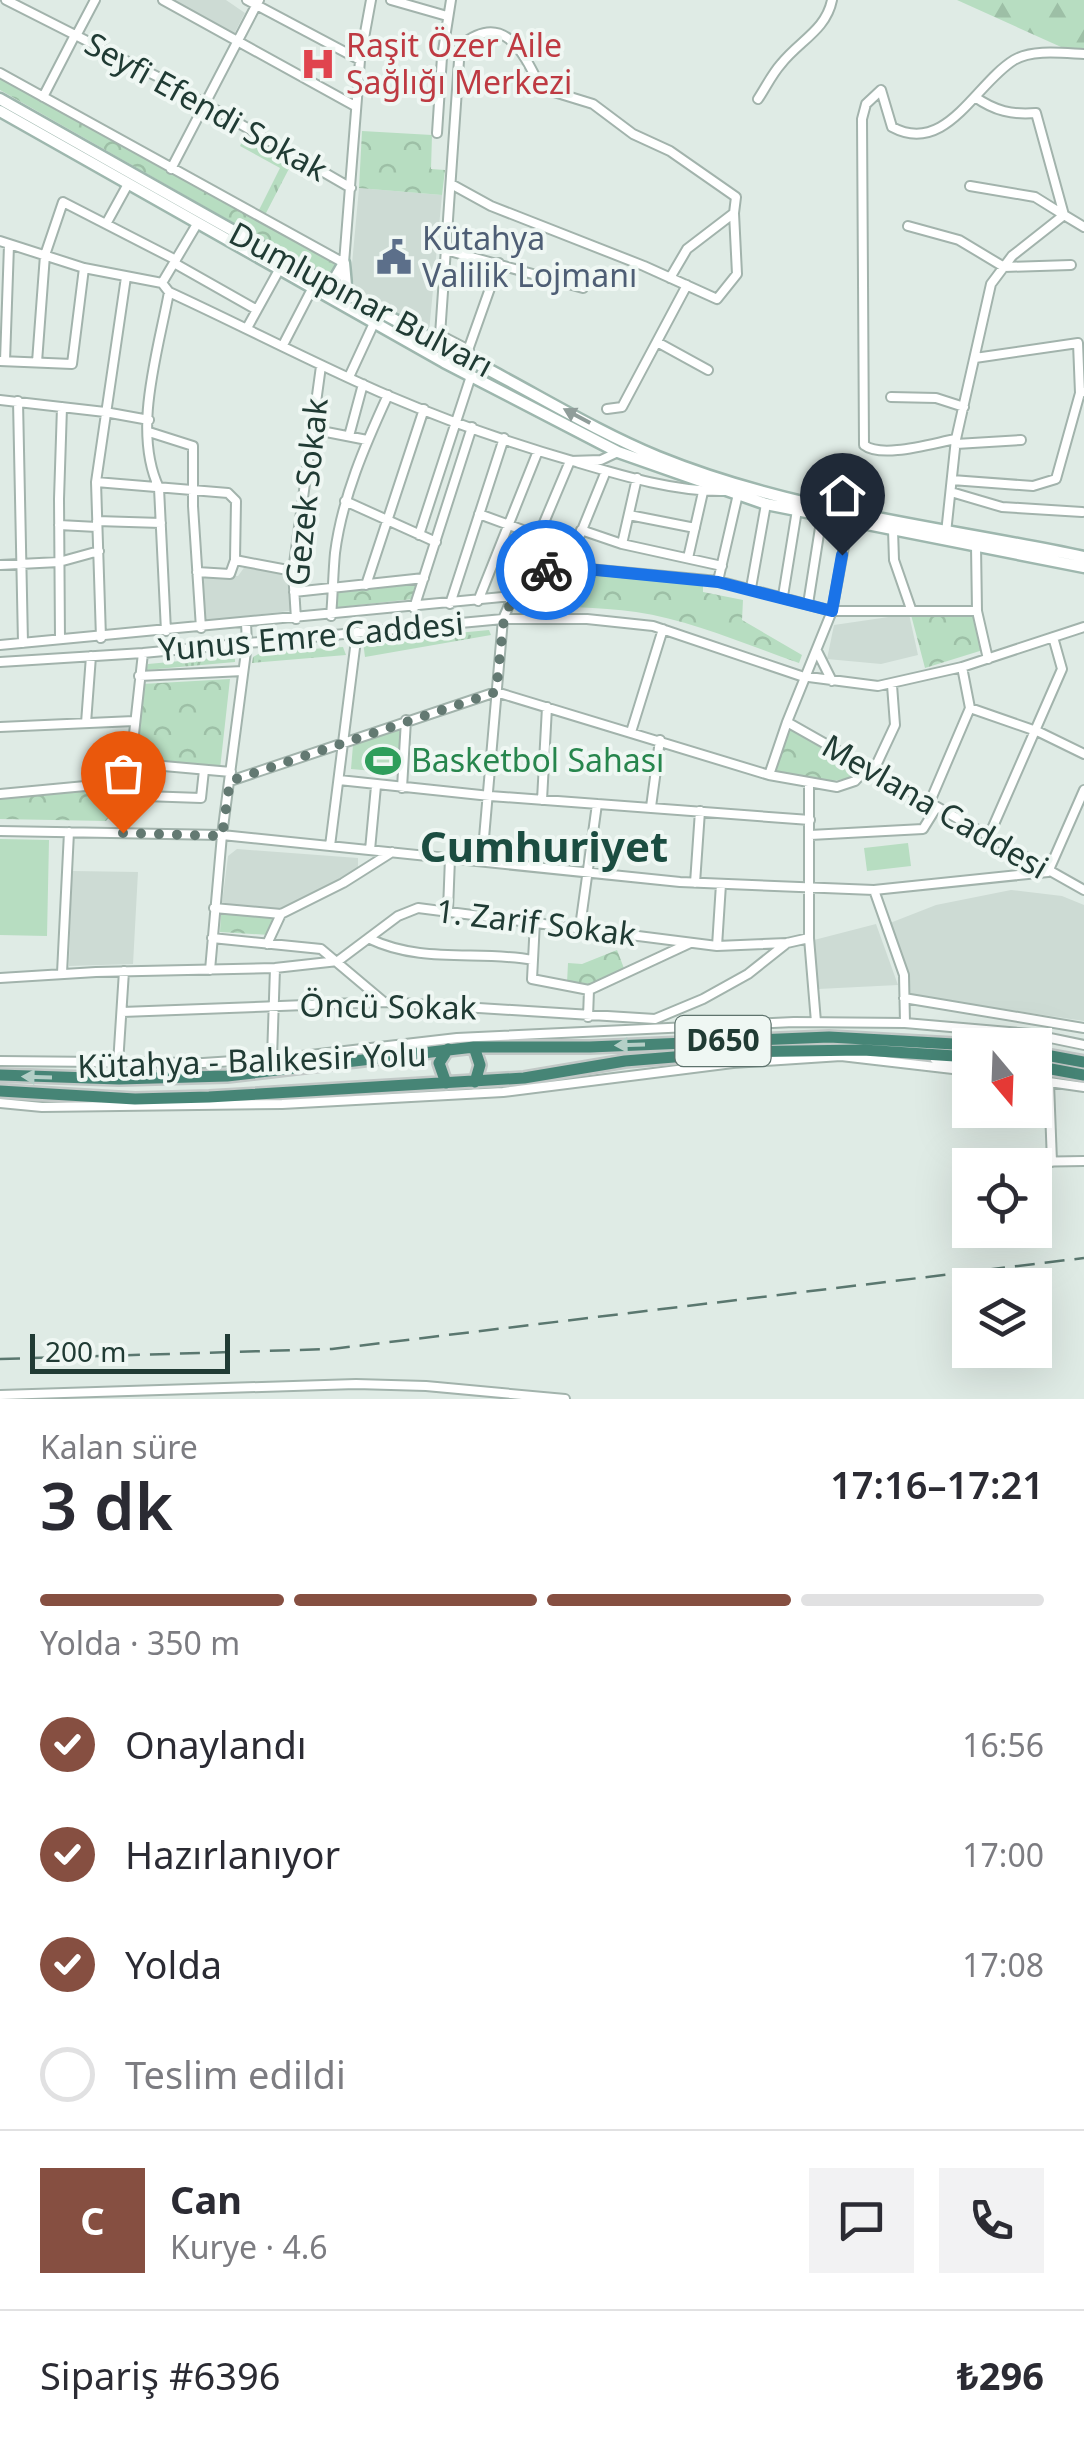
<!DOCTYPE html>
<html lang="tr">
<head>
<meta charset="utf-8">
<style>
	body { margin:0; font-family:"Noto Sans",sans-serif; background:#f2f2f3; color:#2b2b33; height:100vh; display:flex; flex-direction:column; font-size:38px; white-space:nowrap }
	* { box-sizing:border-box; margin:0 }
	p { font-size:32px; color:#7c7c81 }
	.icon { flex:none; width:55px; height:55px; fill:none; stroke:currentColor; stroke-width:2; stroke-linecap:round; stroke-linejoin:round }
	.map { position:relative; height:1399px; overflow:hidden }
	.sheet { display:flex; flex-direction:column; background:#fff; flex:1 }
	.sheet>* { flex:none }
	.needle { width:65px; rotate:161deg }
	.buttons { position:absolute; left:952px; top:1028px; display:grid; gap:20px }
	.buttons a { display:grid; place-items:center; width:100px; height:100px; border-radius:0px; background:#fff; box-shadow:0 10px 40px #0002; font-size:50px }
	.scale { position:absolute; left:30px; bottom:25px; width:200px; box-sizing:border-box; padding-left:10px; border:5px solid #203b34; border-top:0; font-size:28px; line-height:35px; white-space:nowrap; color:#203b34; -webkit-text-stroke:8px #eff7f3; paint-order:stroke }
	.pin { position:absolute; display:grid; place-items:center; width:85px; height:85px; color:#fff; margin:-102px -42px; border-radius:50% 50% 50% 0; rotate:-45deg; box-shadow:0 0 10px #0007 }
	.pin .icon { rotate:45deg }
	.courier { position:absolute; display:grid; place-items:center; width:100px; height:100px; margin:-50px; border:8px solid #1a73e8; border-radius:50%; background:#fff; color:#222; box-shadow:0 2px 12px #0007 }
	.headline em { font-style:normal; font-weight:600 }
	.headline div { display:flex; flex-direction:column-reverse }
	.headline { display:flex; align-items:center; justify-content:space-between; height:170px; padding:0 40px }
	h1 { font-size:65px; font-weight:600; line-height:75px }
	.bar { display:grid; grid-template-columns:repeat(4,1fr); gap:15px 10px; align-content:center; height:120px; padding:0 40px }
	.bar i { height:12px; border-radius:8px; background:#e1e1e2 }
	.bar .selected { background:#864f41 }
	.bar p { grid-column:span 4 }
	.line { display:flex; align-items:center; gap:25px; padding:0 40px; border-top:2px solid #e1e1e2 }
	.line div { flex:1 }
	.round { display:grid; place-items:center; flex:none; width:105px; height:105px; border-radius:0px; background:#f2f2f3 }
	ol { padding:0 40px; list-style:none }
	li { display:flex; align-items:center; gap:30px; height:110px }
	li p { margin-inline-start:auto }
	li .icon { padding:10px; border-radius:50%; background:#864f41; color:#fff; stroke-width:4 }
	li:last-child { color:#7c7c81 }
	li i { width:55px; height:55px; border:5px solid #e1e1e2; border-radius:50% }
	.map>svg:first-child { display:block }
	.built { fill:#cddbd4 }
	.grass { fill:url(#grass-tufts) }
	.forest { fill:url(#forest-firs) }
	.park { fill:url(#park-crowns) }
	.pitch { fill:#b7ddc1 }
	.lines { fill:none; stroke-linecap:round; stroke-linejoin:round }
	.minor-casing { stroke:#a2b3ac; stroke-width:12 }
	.secondary-casing { stroke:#9eb7ae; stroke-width:15 }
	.trunk-casing { stroke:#c1c8c6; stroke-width:16 }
	.minor { stroke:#fff; stroke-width:8 }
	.secondary { stroke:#fff; stroke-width:10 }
	.trunk { stroke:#468576; stroke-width:11 }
	.rail { stroke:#5a776f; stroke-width:2.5; stroke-dasharray:20 10; stroke-linecap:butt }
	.oneway { fill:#909d9a }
	.oneway2 { fill:#b4cfc7 }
	.done { stroke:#637972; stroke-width:10; stroke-dasharray:0 18 }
	.route { stroke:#1a73e8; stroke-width:12 }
	.labels { text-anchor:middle; stroke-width:8; stroke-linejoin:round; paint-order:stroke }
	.shield { fill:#eff7f3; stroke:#5e736d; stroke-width:2.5 }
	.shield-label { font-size:30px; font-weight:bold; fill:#203b34 }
	.health-label { font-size:32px; fill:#be3a42; stroke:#eff7f3; text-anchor:start }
	.street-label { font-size:32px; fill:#203b34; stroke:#eff7f3 }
	.service-label { font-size:32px; fill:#4e5e75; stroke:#eff7f3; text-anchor:start }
	.leisure-label { font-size:32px; fill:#27864d; stroke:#eff7f3; text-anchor:start }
	.district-label { font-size:42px; font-weight:bold; fill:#1b4d41; stroke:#eff7f3 }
</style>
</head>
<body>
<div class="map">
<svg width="1084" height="1399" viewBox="0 0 1084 1399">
	<defs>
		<pattern id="grass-tufts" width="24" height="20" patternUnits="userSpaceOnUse" patternTransform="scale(2.5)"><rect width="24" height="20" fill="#b7ddc1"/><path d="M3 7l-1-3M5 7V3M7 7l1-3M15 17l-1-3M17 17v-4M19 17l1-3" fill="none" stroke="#9dbfa6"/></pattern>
		<pattern id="forest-firs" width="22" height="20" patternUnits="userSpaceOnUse" patternTransform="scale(2.5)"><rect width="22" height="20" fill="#b7ddc1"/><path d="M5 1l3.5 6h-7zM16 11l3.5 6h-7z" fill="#9dbfa6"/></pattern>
		<pattern id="park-crowns" width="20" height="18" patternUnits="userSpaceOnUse" patternTransform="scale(2.5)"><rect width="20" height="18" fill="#b7ddc1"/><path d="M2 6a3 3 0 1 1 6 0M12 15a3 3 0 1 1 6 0" fill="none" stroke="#9dbfa6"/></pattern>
	</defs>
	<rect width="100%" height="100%" fill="#dfebe5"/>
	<!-- built -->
	<path class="built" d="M173 0H226L245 13 234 34Z
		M359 188 442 195 429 332 360 292 354 284 351 275Z
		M246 565 295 573 297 610 204 621 200 576H238Z
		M909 614 918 655 881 664 827 659 834 625Z
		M237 849 358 858V870L282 910 222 903 228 856Z
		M72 871 138 872 133 964 69 966Z
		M1011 890 1062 896 1084 905V1021L910 995 890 923 936 905Z
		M876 924 898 985 818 989 814 940Z"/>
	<!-- grass -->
	<path class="grass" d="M246 133 294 159 265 215 258 212 280 168 240 146Z
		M489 630 491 635 365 657 363 642Z
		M343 647 346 655 252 663 253 657 262 652Z
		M235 656V662L146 670 148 664Z"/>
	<!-- forest -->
	<path class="forest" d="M957 0H1084V55L1070 51Z"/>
	<!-- park -->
	<path class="park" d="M0 75 334 259 335 273 325 275 0 90Z
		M362 131 432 135 431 169 445 170 442 195 359 188Z
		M596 572 703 586V592L743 600 742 620 802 655 799 663C747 645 691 620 636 612 598 607 558 606 520 606L518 603 536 577Z
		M417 582 413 599 332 608 334 593Z
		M910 611 976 613 983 650 925 668Z
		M230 679 220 769 135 760 142 684Z
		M403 727 397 773 351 769 353 745Z
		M789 728 858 768 849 778 833 781 774 771Z
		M122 787 119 806 106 821 0 819V797Z
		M221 913 278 917 270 935 220 932Z
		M617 950 625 971 589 988 567 983 568 963 582 964Z"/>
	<!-- pitch -->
	<path class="pitch" d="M0 839 49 840 47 936 0 935Z
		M908 843 911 866 867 871 864 848Z"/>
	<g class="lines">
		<defs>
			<path id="minor" d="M6 0 164 80 351 188
				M163 0 355 106
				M247 0 360 60
				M391 0 447 16
				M76 36 95 0
				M0 73 344 263 360 60 371 0
				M43 97 75 35
				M975 97C995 111 1012 115 1036 113L1064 215 1084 227
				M758 99C766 87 772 74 781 64 799 41 826 30 832 0
				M437 133 442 57 451 0
				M171 169 259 0
				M451 184 491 206 644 266 717 299 737 274 734 213
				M106 224 128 184
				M908 226 959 240 1004 267 1071 265
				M0 241 84 268 162 283 169 292C243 326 315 364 389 396 450 422 513 444 576 462 623 476 676 492 725 491
				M446 250 583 288
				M174 263 257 310
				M162 283 197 224
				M247 328 279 270
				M657 342 708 370
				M283 345 313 287
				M469 350 440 335 460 46C504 10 523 52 541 88L593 104 633 134 670 151 736 197 734 213 687 249 670 278
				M467 353 499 263
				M975 358 1078 343 1080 393
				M0 361 72 364 84 268
				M5 361 9 245
				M37 362 45 255 63 202 176 260
				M349 377 374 323
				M891 397 936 398 964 407
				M0 400 105 412 149 420
				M18 401 23 643
				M607 409 622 407 687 285
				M311 429 367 440
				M149 432 193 446V506L201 628
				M349 436 363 384
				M956 439C933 443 882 459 864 445L862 119 866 104 881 90 892 127C946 156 975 84 1014 60 1032 49 1063 53 1084 54
				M956 444 1021 440
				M952 480 1033 486 1056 479 1080 393 1084 392
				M96 482 228 493 236 501 235 560
				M951 492 1002 507 1082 512
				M345 501 436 542
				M479 514 539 536
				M629 515 695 528
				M97 521 161 523
				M59 525 97 527
				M581 530 622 544 722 566
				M893 530 894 560 911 609
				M946 533 956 439 991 284 1012 256 1064 215 1035 197 970 186
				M419 535 471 376
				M622 544 637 478
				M976 546 977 611 988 659
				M688 558 703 492
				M0 565 59 562 99 551
				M567 567 606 471
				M197 572 230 574 235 560 293 571
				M524 573 567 567 718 581 832 611H977
				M718 581 738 494
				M366 585 424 409
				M751 588 766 504
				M294 592 424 578
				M783 596 797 510
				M478 601 538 451
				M450 604 504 438
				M808 604 822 515
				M414 608 472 427
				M331 616C333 595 333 574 335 553 342 498 365 445 388 395
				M296 619 293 571 321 366
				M166 631 159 488C132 431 158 352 169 292
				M101 638 96 482 126 277
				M60 639 59 499 62 407
				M0 645 513 596 570 461 601 460 618 452
				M817 651 832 681
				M0 662 143 653 503 619H587L653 626 801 676 878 686 962 667 1084 627
				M139 676 243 671
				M970 708 1039 732 1084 754
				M787 722 1084 890
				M86 723 91 656
				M0 727 134 721
				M631 732 663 629
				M130 763 231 772
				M146 764 144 796 201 798 204 770
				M873 772 895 725 892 685
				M769 775 787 722 832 611 849 520
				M339 780 490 796 810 820
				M230 781 496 692 769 775 837 787 855 781 867 768
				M809 782V938L816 1022
				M402 788 406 720
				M0 794 128 782
				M542 800 547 707
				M929 804 970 708 962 667
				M651 807 660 740
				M0 831 222 835 680 882 874 890 1048 872 1084 790
				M123 833 143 653
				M810 835 923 829 936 808
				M988 838 1062 669 1053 637
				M330 846 357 632
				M370 850 376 786
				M482 861 503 619 513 596
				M695 883 700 811
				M874 890 904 975 905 1023
				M214 908 281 914 343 883 392 852
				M448 910 450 858
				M580 927 597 804
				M212 938 321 949 384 1002
				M370 939C422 964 479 950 533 960L532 979 589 990
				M267 944 281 914
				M717 946 721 884
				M533 960 535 921
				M210 970 222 835 247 644 246 623
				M62 973 69 832
				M0 978 96 972 275 968 338 961 398 916 418 908 717 946 787 943 809 938
				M589 990 690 943
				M904 998 1084 1028
				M122 1012 384 1002 655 1019 703 999 748 974 787 943
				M588 1017 589 990
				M272 1058 275 968
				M935 1059 970 1068
				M0 1061 203 1063 293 1057 457 1038 794 1022 905 1023 1031 1034 1084 1045
				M118 1064 124 971
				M1035 1080 1084 1087
				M1049 1083 1052 1162
				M0 1103 42 1107 282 1104 503 1092 733 1063 841 1056 970 1071
				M1022 1162 1084 1161
				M0 1395 356 1384 426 1386 565 1399"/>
			<path id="secondary" d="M0 99C158 188 315 279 476 363 536 394 595 431 658 457 793 512 942 527 1084 557
				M0 111 444 362 618 452 766 504 1084 567
				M327 292 344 263 346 286 341 296"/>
			<path id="trunk" d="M474 1047 480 1065 475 1082
				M1035 1053 1084 1062
				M1035 1066 1084 1075
				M0 1075 119 1079 227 1076 474 1047H590L829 1037 972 1045
				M446 1083 439 1063 448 1049
				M0 1091 135 1099 209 1097 524 1078 625 1061 735 1052 863 1050 970 1057"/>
		</defs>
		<!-- minor casing -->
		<use href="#minor" class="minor-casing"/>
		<!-- secondary casing -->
		<use href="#secondary" class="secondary-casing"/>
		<!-- trunk casing -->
		<use href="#trunk" class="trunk-casing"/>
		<!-- minor -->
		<use href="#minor" class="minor"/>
		<!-- secondary -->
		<use href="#secondary" class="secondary"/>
		<!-- trunk -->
		<use href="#trunk" class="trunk"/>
		<!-- rail -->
		<path class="rail" d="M0 1359 332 1349 1084 1258"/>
	</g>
	<!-- one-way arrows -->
	<defs><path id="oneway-solid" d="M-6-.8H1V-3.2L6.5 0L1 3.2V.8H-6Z" transform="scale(2.5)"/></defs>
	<use class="oneway" href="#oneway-solid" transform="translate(577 416) rotate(-152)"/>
	<g class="oneway2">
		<use href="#oneway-solid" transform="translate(630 1045) rotate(178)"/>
		<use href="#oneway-solid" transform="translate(37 1077) rotate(-178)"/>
	</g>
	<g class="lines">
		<!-- done -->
		<path class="done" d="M123 833 222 836 230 781 496 692 504 618 524 573 546 570"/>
		<!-- route -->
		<path class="route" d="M546 570 566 567 718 582 832 611 842 555"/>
	</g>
	<!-- icons -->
	<defs>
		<symbol id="hospital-bare" viewBox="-9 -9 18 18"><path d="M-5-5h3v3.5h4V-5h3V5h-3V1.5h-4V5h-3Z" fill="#e0444e" stroke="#eff7f3" stroke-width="2.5" paint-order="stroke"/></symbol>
		<symbol id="civic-bare" viewBox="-9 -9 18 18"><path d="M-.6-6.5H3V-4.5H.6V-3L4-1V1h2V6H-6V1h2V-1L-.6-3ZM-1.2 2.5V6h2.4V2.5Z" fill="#5c6f8a" stroke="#eff7f3" stroke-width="2.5" paint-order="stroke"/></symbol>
		<symbol id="stadium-bare" viewBox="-9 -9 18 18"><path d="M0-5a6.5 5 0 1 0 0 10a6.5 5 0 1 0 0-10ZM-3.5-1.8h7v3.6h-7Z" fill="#2e9e5b" stroke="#eff7f3" stroke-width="2.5" paint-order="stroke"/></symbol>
	</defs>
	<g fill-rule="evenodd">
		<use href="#hospital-bare" x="293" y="39" width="50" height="50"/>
		<use href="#civic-bare" x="369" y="232" width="50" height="50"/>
		<use href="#stadium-bare" x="358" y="736" width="50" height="50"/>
	</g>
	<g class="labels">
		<!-- shield labels -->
		<rect class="shield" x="675.5" y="1016" width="95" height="50" rx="8"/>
		<g class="shield-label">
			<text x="723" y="1051">D650</text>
		</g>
		<!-- health labels -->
		<g class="health-label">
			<text x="346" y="57">Raşit Özer Aile<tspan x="346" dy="37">Sağlığı Merkezi</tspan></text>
		</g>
		<!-- street labels -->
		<g class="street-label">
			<text transform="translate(206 107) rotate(29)" y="11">Seyfi Efendi Sokak</text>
			<text transform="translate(361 300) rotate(28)" y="11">Dumlupınar Bulvarı</text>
			<text transform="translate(307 492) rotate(-84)" y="11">Gezek Sokak</text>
			<text transform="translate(311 637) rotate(-5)" y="11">Yunus Emre Caddesi</text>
			<text transform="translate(935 807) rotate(30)" y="11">Mevlana Caddesi</text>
			<text transform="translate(536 923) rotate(7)" y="11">1. Zarif Sokak</text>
			<text transform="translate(388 1007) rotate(1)" y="11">Öncü Sokak</text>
			<text transform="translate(252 1061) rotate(-2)" y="11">Kütahya - Balıkesir Yolu</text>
		</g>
		<!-- service labels -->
		<g class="service-label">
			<text x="422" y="250">Kütahya<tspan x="422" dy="37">Valilik Lojmanı</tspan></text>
		</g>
		<!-- leisure labels -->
		<g class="leisure-label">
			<text x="411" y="772">Basketbol Sahası</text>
		</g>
		<!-- district labels -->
		<g class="district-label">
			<text x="544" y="862">Cumhuriyet</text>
		</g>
	</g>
</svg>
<div class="buttons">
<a><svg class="needle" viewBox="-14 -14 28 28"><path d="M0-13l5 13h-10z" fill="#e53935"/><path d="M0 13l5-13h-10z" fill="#7c7c81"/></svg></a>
<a><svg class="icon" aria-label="locate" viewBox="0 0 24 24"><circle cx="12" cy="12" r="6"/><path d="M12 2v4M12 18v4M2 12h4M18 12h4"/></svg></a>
<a><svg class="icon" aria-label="layers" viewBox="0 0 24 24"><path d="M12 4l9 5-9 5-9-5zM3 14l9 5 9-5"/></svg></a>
</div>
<div class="scale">200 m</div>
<div class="pin" style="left:123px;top:833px;background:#ea580c"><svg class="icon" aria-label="bag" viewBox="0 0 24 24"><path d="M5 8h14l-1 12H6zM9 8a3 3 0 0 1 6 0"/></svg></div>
<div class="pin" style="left:842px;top:555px;background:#1f2937"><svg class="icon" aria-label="home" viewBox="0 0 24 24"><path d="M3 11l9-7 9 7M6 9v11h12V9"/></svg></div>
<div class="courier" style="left:546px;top:570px"><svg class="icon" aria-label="bike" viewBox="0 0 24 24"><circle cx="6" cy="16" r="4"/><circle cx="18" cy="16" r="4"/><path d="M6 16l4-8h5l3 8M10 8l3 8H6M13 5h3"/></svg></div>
</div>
<section class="sheet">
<div class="headline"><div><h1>3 dk</h1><p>Kalan süre</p></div><em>17:16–17:21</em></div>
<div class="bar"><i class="selected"></i><i class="selected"></i><i class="selected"></i><i></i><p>Yolda · 350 m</p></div>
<ol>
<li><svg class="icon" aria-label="check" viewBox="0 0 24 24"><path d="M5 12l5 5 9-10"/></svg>Onaylandı<p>16:56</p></li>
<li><svg class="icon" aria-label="check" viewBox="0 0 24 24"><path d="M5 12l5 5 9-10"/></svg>Hazırlanıyor<p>17:00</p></li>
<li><svg class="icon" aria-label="check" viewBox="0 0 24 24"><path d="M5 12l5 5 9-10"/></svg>Yolda<p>17:08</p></li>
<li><i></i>Teslim edildi</li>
</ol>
<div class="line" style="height:180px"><b class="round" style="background:#864f41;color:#fff">C</b><div><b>Can</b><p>Kurye · 4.6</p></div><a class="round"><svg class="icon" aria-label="chat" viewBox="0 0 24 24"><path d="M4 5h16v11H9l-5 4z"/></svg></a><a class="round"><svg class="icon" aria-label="phone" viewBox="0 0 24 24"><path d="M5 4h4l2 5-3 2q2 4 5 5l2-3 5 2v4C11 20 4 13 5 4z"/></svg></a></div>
<div class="line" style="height:130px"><div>Sipariş #6396</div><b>₺296</b></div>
</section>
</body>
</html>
